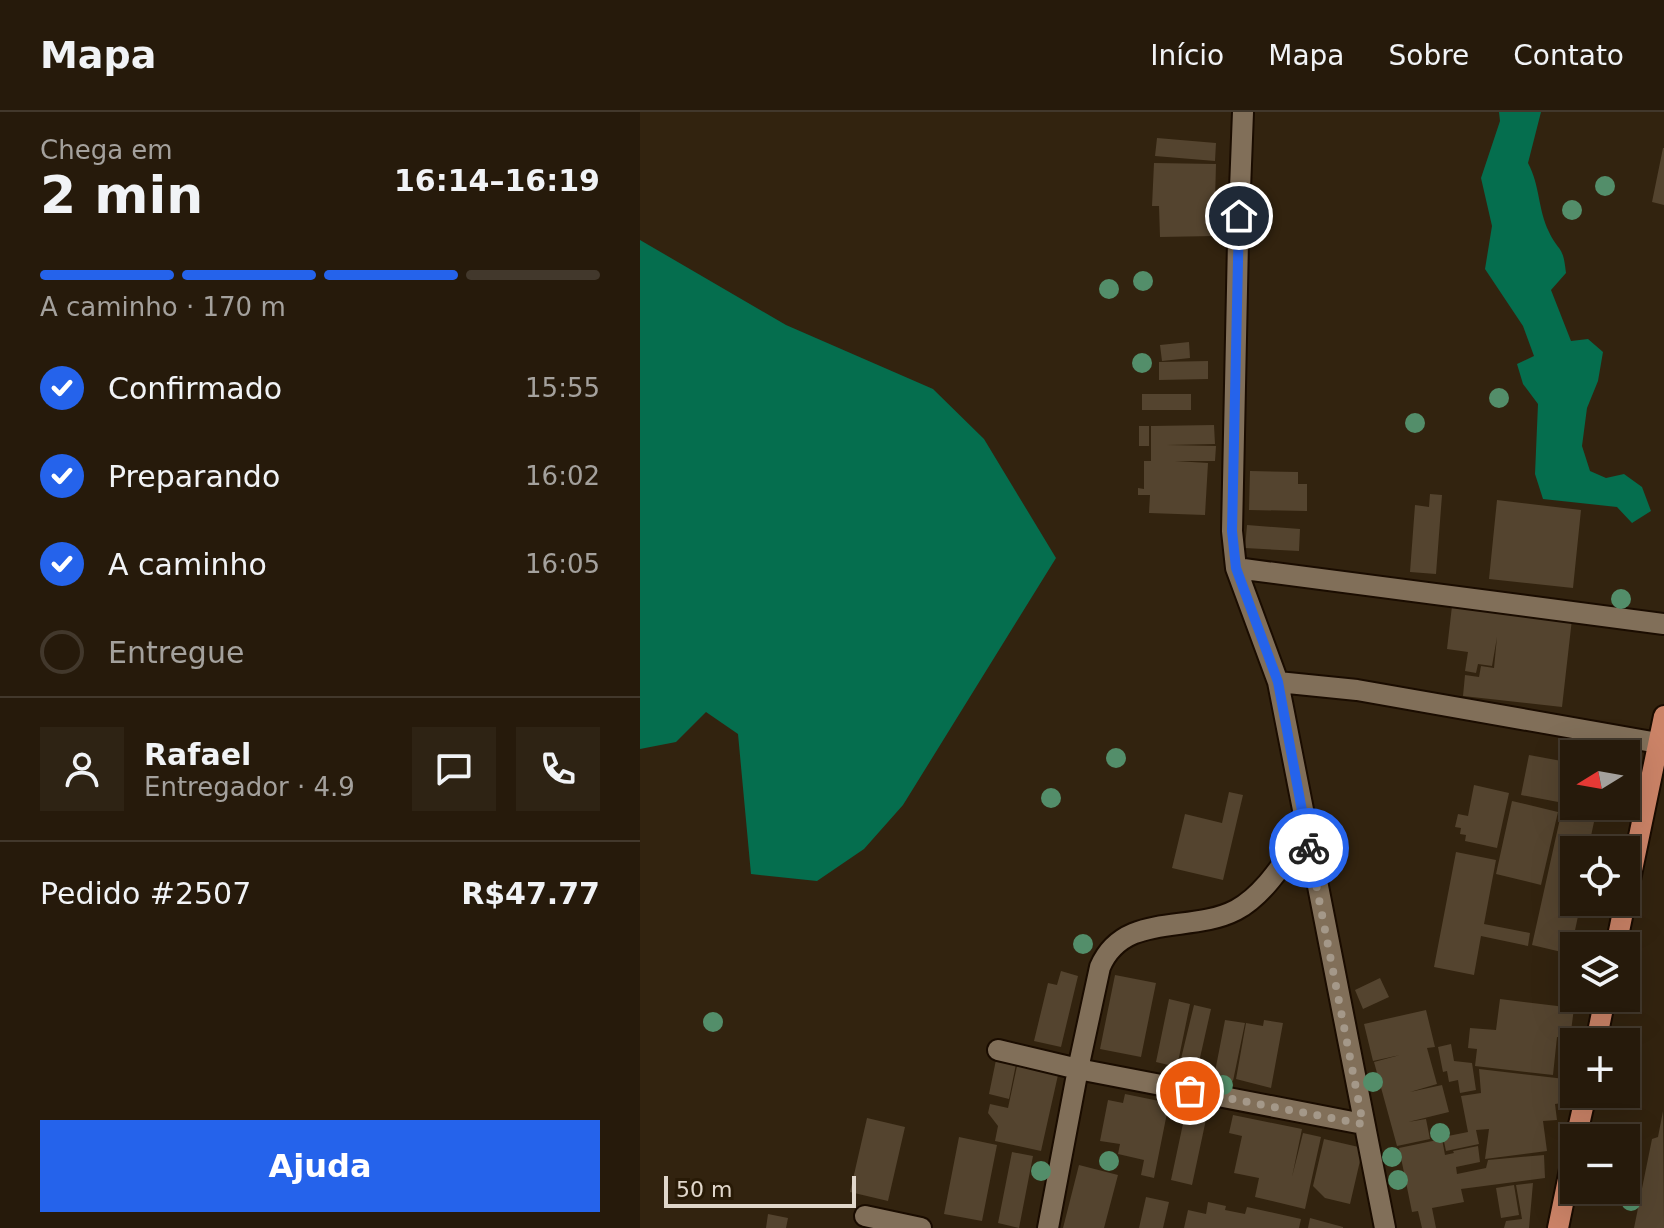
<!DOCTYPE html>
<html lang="pt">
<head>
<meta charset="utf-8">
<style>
	body { margin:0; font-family:"DejaVu Sans",sans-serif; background:#2e2314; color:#f1f3f6; height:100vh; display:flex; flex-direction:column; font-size:30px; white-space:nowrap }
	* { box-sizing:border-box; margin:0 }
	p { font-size:26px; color:#a4a19d }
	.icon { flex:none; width:44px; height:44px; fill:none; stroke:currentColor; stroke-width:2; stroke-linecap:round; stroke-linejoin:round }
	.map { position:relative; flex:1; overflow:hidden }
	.details { display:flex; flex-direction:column; background:#261a0b; width:640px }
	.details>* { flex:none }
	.needle { width:52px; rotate:259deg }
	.controls { position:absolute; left:920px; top:628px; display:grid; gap:16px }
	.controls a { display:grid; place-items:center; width:80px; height:80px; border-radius:0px; background:#261a0b; box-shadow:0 8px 32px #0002,0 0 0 2px #42382c; font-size:40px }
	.scale { position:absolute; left:24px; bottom:20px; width:192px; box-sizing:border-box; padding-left:8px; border:4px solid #e1d7cb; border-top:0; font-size:22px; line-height:28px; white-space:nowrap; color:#e1d7cb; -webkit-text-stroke:6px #281a06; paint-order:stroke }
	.pin { position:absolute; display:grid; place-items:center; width:68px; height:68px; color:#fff; margin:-34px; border:4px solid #fff; border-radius:50%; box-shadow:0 2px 8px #0007 }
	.courier { position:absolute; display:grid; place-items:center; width:80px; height:80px; margin:-40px; border:6px solid #2563eb; border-radius:50%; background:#fff; color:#222; box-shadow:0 2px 10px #0007 }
	.overview em { font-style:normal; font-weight:700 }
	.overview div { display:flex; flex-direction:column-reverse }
	.overview { display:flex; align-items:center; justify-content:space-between; height:136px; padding:0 40px }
	h1 { font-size:52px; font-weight:700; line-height:60px }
	.bar { display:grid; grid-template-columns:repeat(4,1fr); gap:12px 8px; align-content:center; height:96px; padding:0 40px }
	.bar i { height:10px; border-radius:6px; background:#42382c }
	.bar .selected { background:#2563eb }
	.bar p { grid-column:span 4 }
	.line { display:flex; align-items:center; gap:20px; padding:0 40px; border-top:2px solid #42382c }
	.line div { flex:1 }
	.round { display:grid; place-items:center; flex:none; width:84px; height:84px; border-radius:0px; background:#2e2314 }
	ol { padding:0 40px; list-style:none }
	li { display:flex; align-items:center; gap:24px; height:88px }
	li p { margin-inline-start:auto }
	li .icon { padding:8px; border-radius:50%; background:#2563eb; color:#fff; stroke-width:4 }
	li:last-child { color:#a4a19d }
	li i { width:44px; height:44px; border:4px solid #42382c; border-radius:50% }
	.action { display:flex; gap:16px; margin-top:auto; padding:16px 40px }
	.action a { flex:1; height:92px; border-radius:0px; background:#2563eb; color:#fff; font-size:32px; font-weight:700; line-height:92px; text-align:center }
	header { display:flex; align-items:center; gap:48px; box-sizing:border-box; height:112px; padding:0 40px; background:#261a0b; border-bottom:2px solid #42382c }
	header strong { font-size:38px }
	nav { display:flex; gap:44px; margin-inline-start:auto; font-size:28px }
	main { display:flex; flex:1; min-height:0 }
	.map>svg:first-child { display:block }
	.forest { fill:#056e4e }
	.building { fill:#54442f }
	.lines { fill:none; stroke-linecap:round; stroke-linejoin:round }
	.minor-casing { stroke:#1a0c00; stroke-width:24 }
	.major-casing { stroke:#1a0c00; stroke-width:24 }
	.minor { stroke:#816f59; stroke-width:20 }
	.major { stroke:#cb8367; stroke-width:20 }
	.tree { fill:#538e6a }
	.done { stroke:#a49889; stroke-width:8; stroke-dasharray:0 14.4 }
	.route { stroke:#2563eb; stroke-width:10 }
</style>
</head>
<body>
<header>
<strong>Mapa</strong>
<nav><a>Início</a><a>Mapa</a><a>Sobre</a><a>Contato</a></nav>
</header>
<main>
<section class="details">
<div class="overview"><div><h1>2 min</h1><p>Chega em</p></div><em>16:14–16:19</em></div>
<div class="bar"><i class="selected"></i><i class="selected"></i><i class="selected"></i><i></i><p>A caminho · 170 m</p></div>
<ol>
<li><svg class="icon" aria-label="check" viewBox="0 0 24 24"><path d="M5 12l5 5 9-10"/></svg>Confirmado<p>15:55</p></li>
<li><svg class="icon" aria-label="check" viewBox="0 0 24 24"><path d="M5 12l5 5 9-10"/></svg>Preparando<p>16:02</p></li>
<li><svg class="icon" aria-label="check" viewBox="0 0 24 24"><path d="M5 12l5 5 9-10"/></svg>A caminho<p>16:05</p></li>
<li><i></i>Entregue</li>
</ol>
<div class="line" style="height:144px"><a class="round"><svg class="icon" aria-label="person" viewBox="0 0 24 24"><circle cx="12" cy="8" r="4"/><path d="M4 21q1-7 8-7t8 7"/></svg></a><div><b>Rafael</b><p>Entregador · 4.9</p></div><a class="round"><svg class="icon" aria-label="chat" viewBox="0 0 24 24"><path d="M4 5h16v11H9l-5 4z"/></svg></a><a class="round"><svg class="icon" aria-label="phone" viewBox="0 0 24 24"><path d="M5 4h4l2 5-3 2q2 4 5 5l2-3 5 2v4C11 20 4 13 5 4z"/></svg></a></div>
<div class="line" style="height:104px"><div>Pedido #2507</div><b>R$47.77</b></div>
<div class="action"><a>Ajuda</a></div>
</section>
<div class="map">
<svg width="1024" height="1116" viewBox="0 0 1024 1116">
	<rect width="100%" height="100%" fill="#32230f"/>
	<!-- forest -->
	<path class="forest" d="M859 0H901L888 51C900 73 898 98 909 120 919 141 923 132 926 161L911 178 931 229 948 227 963 240 958 269 947 296 942 334 950 359 966 366 984 362 1002 375 1011 399 992 411 977 395 903 387 895 362 898 292 883 272 877 252 894 244 883 214 845 157 852 114 841 66 860 9Z
		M0 128 146 213 293 277 344 327 416 446 263 693 224 737 177 769 111 762 98 622 66 600 36 630 0 637Z"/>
	<!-- building -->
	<path class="building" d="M517 26 576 31 575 49 515 44Z
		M1023 36H1024V93L1012 90Z
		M514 51 576 52 574 124 520 125 519 94H512Z
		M549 230 550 246 522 249 520 233Z
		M568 249V267L519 268V250Z
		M502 282H551V298H502Z
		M574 313 575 332 527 333 576 334 575 349H535L568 351 565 403 509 401 510 383H498V376L504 377V349H511V314Z
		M499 314H509V334H499Z
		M610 359 658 360V372H667V399L609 398Z
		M790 382 802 383 796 462 770 460 775 393 789 395Z
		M857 388 941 398 933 476 849 467Z
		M607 413 660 417 659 439 605 436Z
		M812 494 932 507 922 595 823 584 825 563 839 565 841 554 854 556 857 525 852 554 838 552 836 561 825 559 828 540 807 537Z
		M889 643 927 650 925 659 934 661V693L881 683Z
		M834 673 869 681 857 736 825 729 826 723 820 722 821 716 815 715 818 702 828 704Z
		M589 680 603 683 583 768 532 756 545 702 582 711Z
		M872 689 918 700 901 773 856 762Z
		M921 702 954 710 948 738H934V790H941L930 842 892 833Z
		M816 740 856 748 844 812 890 821 888 834 841 824 834 863 794 855Z
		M421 859 438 864 421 935 394 929 408 871 417 873Z
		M475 863 516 871 501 945 460 937Z
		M740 866 749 885 723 897 715 878Z
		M529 887 550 892 537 955 516 950Z
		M860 887 934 896 930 927 917 925 913 963 835 954 837 937 828 936 830 916 856 918Z
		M554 893 571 897 557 959 539 955Z
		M786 898 795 935 787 936 797 972 770 980 802 973 809 1000 768 1010 786 1007 790 1027 757 1034 734 950 760 943 733 949 724 912Z
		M585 908 605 911 593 969 574 965Z
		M624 908 643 911 631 976 596 967 606 911 623 914Z
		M811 932 814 949 832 951 836 978 820 981 818 968 809 970 807 959 803 960 798 935Z
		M356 948 376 952 369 987 349 982Z
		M377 954 418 963 401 1039 355 1029 358 1014 348 1001 350 992 368 996Z
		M839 957 925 967 922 991 915 992 917 1008 903 1009 907 1039 845 1047 849 1017 836 1018 839 1032 806 1039 803 1025 828 1020 821 984 841 981Z
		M485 982 529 991 514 1066 501 1063 504 1048 478 1042 480 1032 460 1029 468 988 483 991Z
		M547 993 568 998 552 1073 531 1068Z
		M1023 999 1024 1116H994L1012 1027 1018 1025Z
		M593 1003 662 1017 652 1065 663 1021 681 1025 665 1097 615 1085 619 1066 594 1061 602 1024 589 1021Z
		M227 1006 265 1015 248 1089 210 1080Z
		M319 1025 357 1033 342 1109 304 1102Z
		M684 1027 723 1036 710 1092 685 1086 673 1074Z
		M802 1027 805 1043 814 1041 813 1039 838 1034 840 1050 816 1055 817 1062 846 1056 848 1048 904 1043 905 1066 821 1077 824 1090 792 1096 796 1116H782L778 1099 772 1100 759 1036Z
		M372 1040 393 1044 379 1116 358 1111Z
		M439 1053 478 1063 464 1116H423Z
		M893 1071 889 1116H864L866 1109 882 1107 876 1073Z
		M874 1073 879 1103 861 1106 856 1076Z
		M506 1085 529 1090 523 1116H499Z
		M568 1090 586 1094 585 1098 605 1102 607 1095 661 1107 659 1116H544L548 1098 566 1102Z
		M128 1102 148 1106 146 1116H126Z
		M670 1106 703 1115V1116H668Z"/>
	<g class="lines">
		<defs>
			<path id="minor" d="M603 0 598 129 592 419 596 456 638 570 745 1116
				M596 456 1024 512
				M638 570 717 578 1018 631
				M358 938 438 957 460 855C484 799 550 822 596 798 626 782 646 746 666 719
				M225 1104 281 1116
				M408 1116 438 957 723 1012"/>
			<path id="major" d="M986 787 1024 604
				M976 834 985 790
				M956 930 965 886
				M936 1026 946 982
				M918 1116 934 1038"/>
		</defs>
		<!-- minor casing -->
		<use href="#minor" class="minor-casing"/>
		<!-- major casing -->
		<use href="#major" class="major-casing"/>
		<!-- minor -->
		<use href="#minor" class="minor"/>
		<!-- major -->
		<use href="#major" class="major"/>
	</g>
	<!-- trees -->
	<g class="tree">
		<circle cx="965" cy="74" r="10"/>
		<circle cx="932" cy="98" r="10"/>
		<circle cx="503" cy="169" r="10"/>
		<circle cx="469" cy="177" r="10"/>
		<circle cx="502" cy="251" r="10"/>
		<circle cx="859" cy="286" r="10"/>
		<circle cx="775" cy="311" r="10"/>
		<circle cx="981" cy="487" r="10"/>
		<circle cx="476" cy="646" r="10"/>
		<circle cx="411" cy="686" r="10"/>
		<circle cx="443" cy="832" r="10"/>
		<circle cx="73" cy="910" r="10"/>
		<circle cx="542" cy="961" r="10"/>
		<circle cx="733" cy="970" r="10"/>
		<circle cx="583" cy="973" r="10"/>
		<circle cx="800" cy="1021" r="10"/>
		<circle cx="752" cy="1045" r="10"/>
		<circle cx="469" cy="1049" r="10"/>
		<circle cx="401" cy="1059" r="10"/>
		<circle cx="758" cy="1068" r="10"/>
		<circle cx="991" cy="1089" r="10"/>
	</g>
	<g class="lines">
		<!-- done -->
		<path class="done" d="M550 979 723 1012 669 736"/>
		<!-- route -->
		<path class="route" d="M599 104 592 419 596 456 638 570 669 736"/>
	</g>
</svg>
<div class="controls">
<a><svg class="needle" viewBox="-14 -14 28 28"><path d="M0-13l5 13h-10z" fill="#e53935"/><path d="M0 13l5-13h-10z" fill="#a4a19d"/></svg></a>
<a><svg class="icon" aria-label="locate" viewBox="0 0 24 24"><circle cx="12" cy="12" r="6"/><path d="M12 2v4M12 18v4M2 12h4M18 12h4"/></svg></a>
<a><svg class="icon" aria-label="layers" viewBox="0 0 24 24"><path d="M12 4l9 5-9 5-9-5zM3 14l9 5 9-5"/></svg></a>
<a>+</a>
<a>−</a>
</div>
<div class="scale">50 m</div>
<div class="pin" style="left:550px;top:979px;background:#ea580c"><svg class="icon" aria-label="bag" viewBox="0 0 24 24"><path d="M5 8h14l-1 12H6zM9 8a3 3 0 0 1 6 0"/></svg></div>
<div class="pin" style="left:599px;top:104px;background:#1f2937"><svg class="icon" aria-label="home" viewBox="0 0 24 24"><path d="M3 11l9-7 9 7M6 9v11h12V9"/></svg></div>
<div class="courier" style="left:669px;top:736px"><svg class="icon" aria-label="bike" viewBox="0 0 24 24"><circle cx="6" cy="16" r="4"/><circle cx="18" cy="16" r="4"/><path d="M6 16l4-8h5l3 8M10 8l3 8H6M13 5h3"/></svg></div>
</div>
</main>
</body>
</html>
